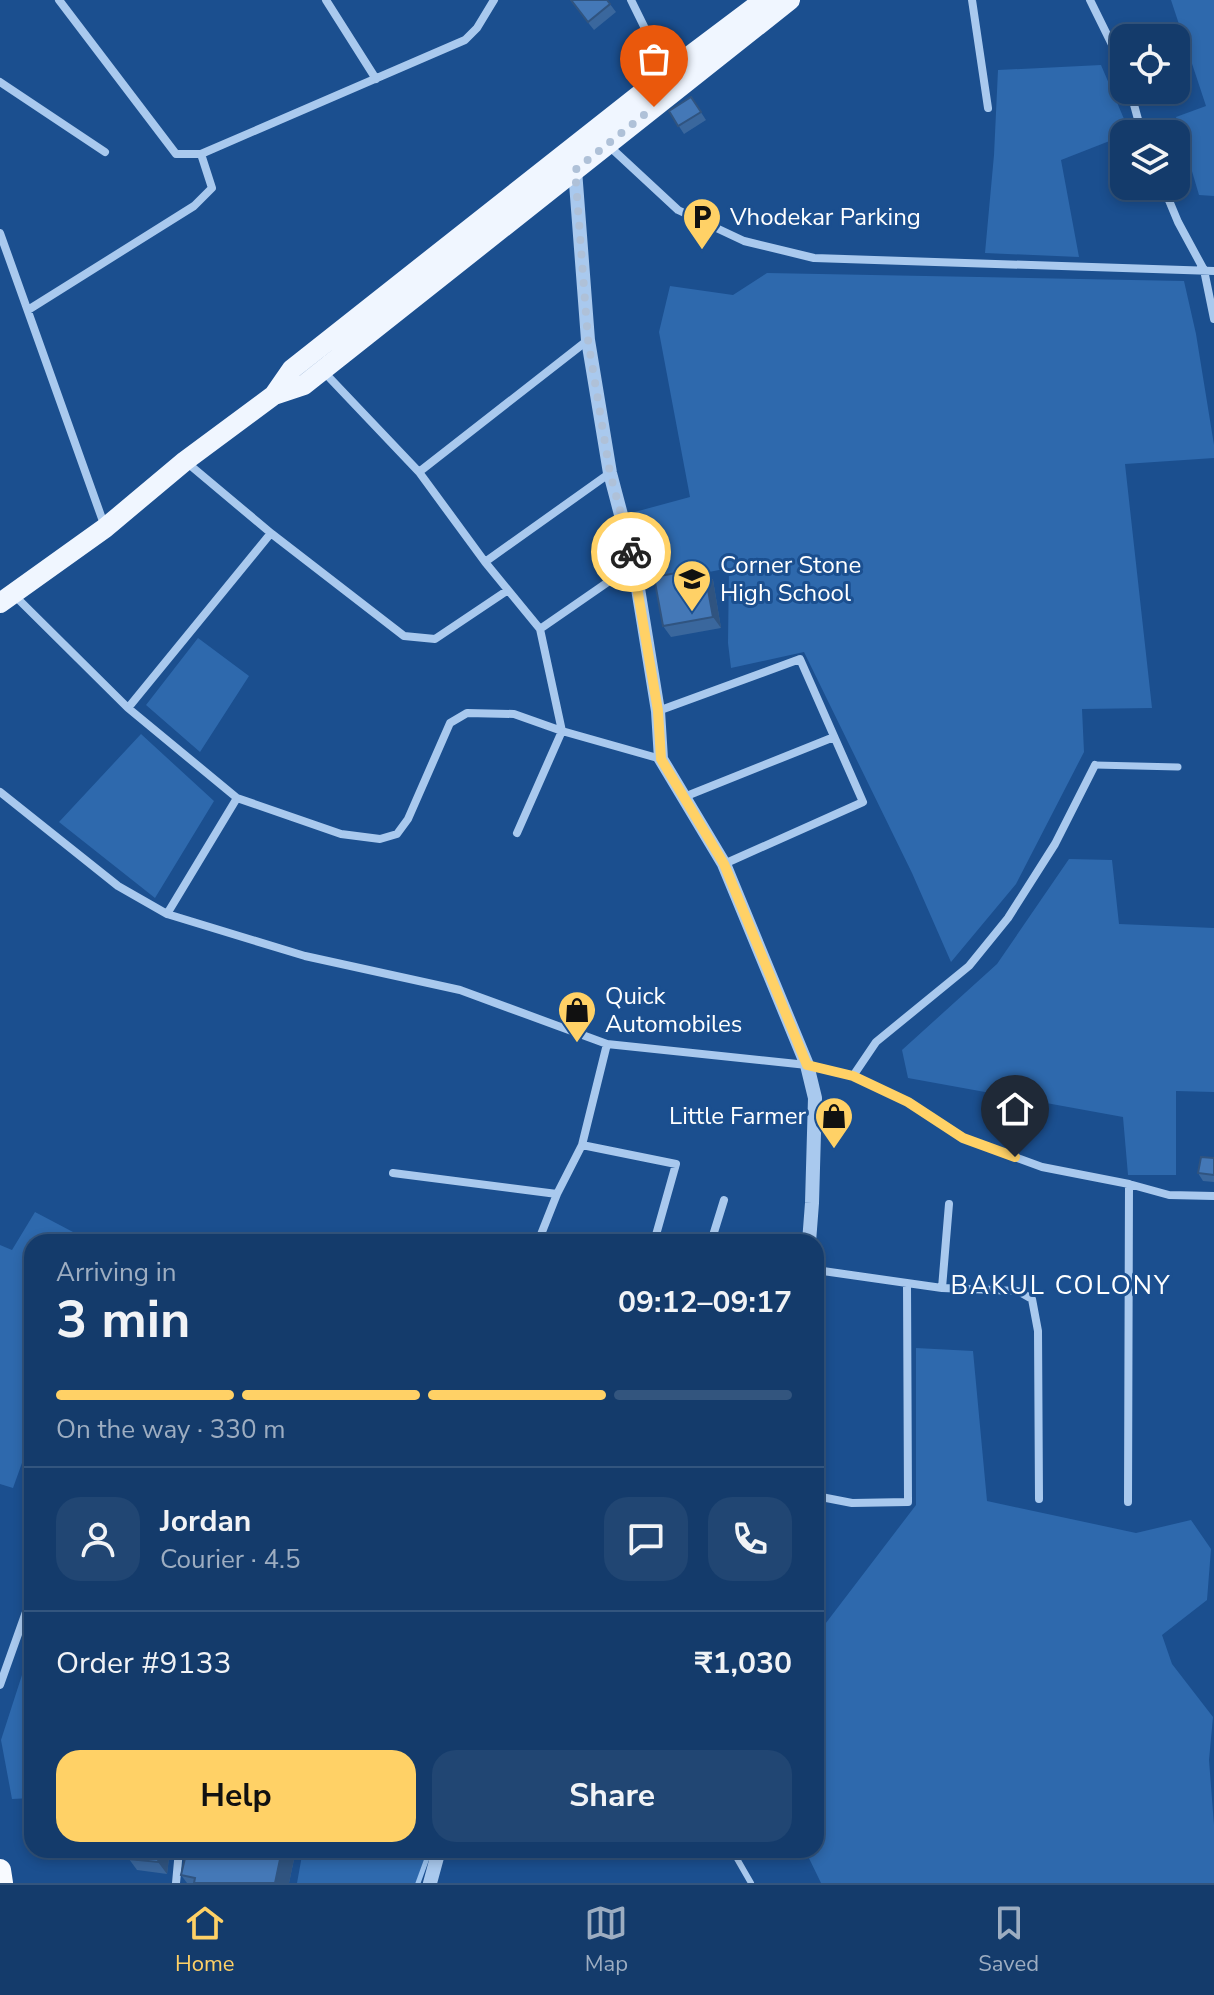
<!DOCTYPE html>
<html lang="en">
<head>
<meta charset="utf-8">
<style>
	body { margin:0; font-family:"Nunito Sans",sans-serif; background:#214673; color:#f1f3f6; height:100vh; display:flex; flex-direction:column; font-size:30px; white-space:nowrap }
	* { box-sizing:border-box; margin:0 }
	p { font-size:26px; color:#9dadc1 }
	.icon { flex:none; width:44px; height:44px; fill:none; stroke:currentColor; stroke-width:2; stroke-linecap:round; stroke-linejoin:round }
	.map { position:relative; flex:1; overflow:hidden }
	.drawer { position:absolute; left:24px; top:1234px; width:800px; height:624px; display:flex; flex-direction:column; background:#143b6b; border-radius:24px; box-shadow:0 4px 12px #0003,0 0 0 2px #33557e }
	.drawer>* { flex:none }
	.tools { position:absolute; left:1110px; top:24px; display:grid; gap:16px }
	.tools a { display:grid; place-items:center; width:80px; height:80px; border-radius:16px; background:#143b6b; box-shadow:0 4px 12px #0003,0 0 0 2px #33557e; font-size:40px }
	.pin { position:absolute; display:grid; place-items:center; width:68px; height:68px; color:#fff; margin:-82px -34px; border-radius:50% 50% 50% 0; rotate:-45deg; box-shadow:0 0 8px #0007 }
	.pin .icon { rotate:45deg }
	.courier { position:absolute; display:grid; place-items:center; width:80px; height:80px; margin:-40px; border:6px solid #ffd166; border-radius:50%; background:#fff; color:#222; box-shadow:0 2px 10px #0007 }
	.headline em { font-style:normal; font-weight:700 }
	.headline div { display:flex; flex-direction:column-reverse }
	.headline { display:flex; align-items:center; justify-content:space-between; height:136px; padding:0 32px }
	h1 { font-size:52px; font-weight:700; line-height:60px }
	.bar { display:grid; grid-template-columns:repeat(4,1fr); gap:12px 8px; align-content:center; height:96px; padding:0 32px }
	.bar i { height:10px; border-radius:6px; background:#33557e }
	.bar .selected { background:#ffd166 }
	.bar p { grid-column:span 4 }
	.line { display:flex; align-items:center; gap:20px; padding:0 32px; border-top:2px solid #33557e }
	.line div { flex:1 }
	.round { display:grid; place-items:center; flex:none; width:84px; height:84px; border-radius:24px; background:#214673 }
	.primary-button { display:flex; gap:16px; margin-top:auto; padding:16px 32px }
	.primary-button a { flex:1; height:92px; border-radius:24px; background:#ffd166; color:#111; font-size:32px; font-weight:700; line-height:92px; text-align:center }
	.primary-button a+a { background:#214673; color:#f1f3f6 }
	.tabs { display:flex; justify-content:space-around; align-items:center; height:112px; border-top:2px solid #33557e; background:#143b6b; font-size:22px; color:#9dadc1 }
	.tabs a { display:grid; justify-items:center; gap:4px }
	.tabs .selected { color:#ffd166 }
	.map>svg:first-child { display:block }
	.green { fill:#2e69ad }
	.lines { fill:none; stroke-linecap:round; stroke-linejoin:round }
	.stream { stroke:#9cc4f0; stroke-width:5 }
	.service { stroke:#a9c9ee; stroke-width:6 }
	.pedestrian { stroke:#a9c9ee; stroke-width:7 }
	.minor { stroke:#a9c9ee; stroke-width:8 }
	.tertiary { stroke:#a9c9ee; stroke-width:14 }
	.primary { stroke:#f0f6ff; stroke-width:20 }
	.trunk { stroke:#f8faff; stroke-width:22 }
	.wall { fill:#3a679d }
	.shaded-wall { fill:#305480 }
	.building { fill:#4478b7; stroke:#305480; stroke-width:2 }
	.done { stroke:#afc1d8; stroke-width:8; stroke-dasharray:0 14.4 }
	.route { stroke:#ffd166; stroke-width:10 }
	.labels { text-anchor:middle; stroke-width:6; stroke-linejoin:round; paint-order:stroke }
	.poi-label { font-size:24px; fill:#fff; stroke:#1b4f8f; text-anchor:start }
	.neighbourhood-label { font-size:26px; letter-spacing:2px; fill:#fff; stroke:#1b4f8f }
</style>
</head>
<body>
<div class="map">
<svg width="1214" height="1883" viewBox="0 0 1214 1883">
	<rect width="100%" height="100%" fill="#1b4f8f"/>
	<!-- green -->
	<path class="green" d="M1171 0H1214V196L1199 195 1176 117 1206 106Z
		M1101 65 1130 133 1061 160 1079 257 985 253 994 155 998 70Z
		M767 273 1184 281 1196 334 1214 445V458L1125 464 1152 708 1082 709 1084 752 1016 884 951 962 912 873 804 652 731 668 728 643 729 568 649 584 631 513 690 497 659 332 670 286 733 295Z
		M198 638 249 676 200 752 146 705Z
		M141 734 214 801 155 898 59 822Z
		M1069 859 1112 860 1119 924 1214 928V1092L1176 1091V1175H1128L1123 1117 908 1078 902 1050 997 964Z
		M35 1212 92 1242H32V1435L13 1488 0 1484V1245L12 1250Z
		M916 1348 973 1351 987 1501 1136 1533 1191 1520 1211 1549 1207 1600 1162 1635 1172 1664 1213 1717 1209 1760 1214 1825V1883H821L805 1850H816V1636L916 1505Z
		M32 1644V1798L12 1799 1 1740Z
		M303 1850H427L416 1883H297Z
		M481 1850H619V1860Z"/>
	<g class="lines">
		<!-- stream -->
		<path class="stream" d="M418 1883 430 1850"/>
		<!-- service -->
		<path class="service" d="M732 1850 751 1883"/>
		<!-- pedestrian -->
		<path class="pedestrian" d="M1095 765 1178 767"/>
		<!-- minor -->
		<path class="minor" d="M59 0 176 154H201L465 40 477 28 494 0
			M326 0 376 79
			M631 0 666 71
			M972 0 988 108
			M1090 0 1124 69
			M0 82 105 152
			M1130 90 1142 134
			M609 146 678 210 744 241 814 258 1214 271
			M1163 186 1178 222 1204 270 1214 319
			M0 233 105 527
			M28 310 194 206 212 188 201 154
			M324 372 419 472 485 562 540 629 562 731 661 759
			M185 461 272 534 404 636 435 639 508 590
			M419 472 588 340
			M485 562 610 473
			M13 594 128 708 237 798 341 834 380 839 397 834 408 819 450 723 467 713 514 714 562 731 517 833
			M540 629 634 564
			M128 708 271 533
			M658 711 800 659 863 802 724 864
			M0 792 118 886 167 914 305 956 460 990 607 1044 807 1065 853 1076 908 1102 963 1138 1042 1167 1129 1184 1169 1195 1214 1196
			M684 797 834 737
			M167 914 237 798
			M853 1076 876 1042 969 966 1008 918 1055 844 1095 765
			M582 1145 676 1164 654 1242
			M393 1173 557 1194
			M538 1242 557 1194 582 1145 607 1044
			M711 1242 724 1200
			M816 1270 942 1288 1018 1291 1032 1299 1038 1331 1039 1499
			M942 1288 949 1204
			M816 1496 852 1503 908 1502 907 1283
			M1128 1502 1129 1184
			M0 1685 32 1595
			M176 1883 179 1850"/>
		<!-- tertiary -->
		<path class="tertiary" d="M573 166 575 170 588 340 610 473 634 564 658 711 661 759 724 864 807 1065 815 1098 812 1203 809 1242
			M430 1883 439 1850"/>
		<!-- primary -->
		<path class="primary" d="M274 395 292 369 667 73 764 0
			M0 603 105 528 185 461 274 395 304 385 790 0"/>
		<!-- trunk -->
		<path class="trunk" d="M0 1870 2 1883"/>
	</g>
	<!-- wall -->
	<path class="wall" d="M570 0H607L616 12 594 30Z
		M691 97 706 120 684 134 669 111Z
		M704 568 713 580 721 628 671 637 663 626Z
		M1214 1158V1182L1203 1181 1198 1173Z
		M130 1850H170L167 1874 137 1870 129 1859Z
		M296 1850 289 1883H187L181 1875 263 1853Z"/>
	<!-- shaded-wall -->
	<path class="shaded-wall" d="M704 568 713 580 721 628 713 617Z
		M160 1850H170L167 1874 158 1862Z
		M282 1850H296L289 1883H275Z"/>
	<!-- building -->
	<path class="building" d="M571 0H607L610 4 588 22Z
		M691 97 701 112 678 126 669 111Z
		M704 568 713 617 663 626 654 577Z
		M1201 1157 1214 1158V1175L1198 1173Z
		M130 1850H160L158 1862 129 1859Z
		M187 1850H248L263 1853 264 1850H282L275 1883H194L195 1878 181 1875Z"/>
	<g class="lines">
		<!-- done -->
		<path class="done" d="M631 552 610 473 588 340 575 170 654 107"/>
		<!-- route -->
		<path class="route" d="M631 552 658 711 661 759 724 864 807 1065 853 1076 908 1102 963 1138 1015 1157"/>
	</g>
	<!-- icons -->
	<defs>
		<symbol id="parking-pin" viewBox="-11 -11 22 30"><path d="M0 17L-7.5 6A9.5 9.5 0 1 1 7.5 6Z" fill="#ffd166" stroke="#1b4f8f"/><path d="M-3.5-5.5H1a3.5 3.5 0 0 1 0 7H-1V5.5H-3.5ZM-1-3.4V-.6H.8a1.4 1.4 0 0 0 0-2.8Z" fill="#111"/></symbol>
		<symbol id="school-pin" viewBox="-11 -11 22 30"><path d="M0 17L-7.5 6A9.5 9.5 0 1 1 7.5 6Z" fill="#ffd166" stroke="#1b4f8f"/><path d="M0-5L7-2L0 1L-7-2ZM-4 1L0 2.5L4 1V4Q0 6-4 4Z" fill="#111"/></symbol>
		<symbol id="shop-pin" viewBox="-11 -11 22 30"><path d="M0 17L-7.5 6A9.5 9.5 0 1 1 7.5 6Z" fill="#ffd166" stroke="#1b4f8f"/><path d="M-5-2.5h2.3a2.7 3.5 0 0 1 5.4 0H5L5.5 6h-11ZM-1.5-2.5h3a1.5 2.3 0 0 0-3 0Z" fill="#111"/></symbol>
	</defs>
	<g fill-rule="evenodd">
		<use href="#parking-pin" x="680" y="195" width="44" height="60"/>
		<use href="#school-pin" x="670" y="557" width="44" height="60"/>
		<use href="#shop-pin" x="555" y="988" width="44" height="60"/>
		<use href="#shop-pin" x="812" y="1094" width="44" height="60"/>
	</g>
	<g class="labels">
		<!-- poi labels -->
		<g class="poi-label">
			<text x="730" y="225">Vhodekar Parking</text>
			<text x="720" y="573">Corner Stone<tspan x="720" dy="28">High School</tspan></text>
			<text x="605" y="1004">Quick<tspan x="605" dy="28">Automobiles</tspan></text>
			<text x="806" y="1124" text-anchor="end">Little Farmer</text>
		</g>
		<!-- neighbourhood labels -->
		<g class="neighbourhood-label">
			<text x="1061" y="1294">BAKUL COLONY</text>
		</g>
	</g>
</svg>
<div class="tools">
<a><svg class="icon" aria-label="locate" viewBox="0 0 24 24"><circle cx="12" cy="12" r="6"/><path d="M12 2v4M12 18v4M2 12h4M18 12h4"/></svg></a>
<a><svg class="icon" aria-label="layers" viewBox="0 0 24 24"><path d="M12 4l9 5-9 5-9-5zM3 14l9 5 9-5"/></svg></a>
</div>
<div class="pin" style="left:654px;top:107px;background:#ea580c"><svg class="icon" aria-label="bag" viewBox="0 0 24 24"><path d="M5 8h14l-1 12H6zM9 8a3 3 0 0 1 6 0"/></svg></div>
<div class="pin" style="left:1015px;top:1157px;background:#1f2937"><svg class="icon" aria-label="home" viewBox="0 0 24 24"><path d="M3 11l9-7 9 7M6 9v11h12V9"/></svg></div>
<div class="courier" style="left:631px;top:552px"><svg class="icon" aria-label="bike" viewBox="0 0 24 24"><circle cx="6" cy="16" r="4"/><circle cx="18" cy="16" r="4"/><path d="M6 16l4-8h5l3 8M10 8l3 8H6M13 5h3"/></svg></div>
<section class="drawer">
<div class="headline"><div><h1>3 min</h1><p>Arriving in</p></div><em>09:12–09:17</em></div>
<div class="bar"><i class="selected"></i><i class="selected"></i><i class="selected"></i><i></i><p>On the way · 330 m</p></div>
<div class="line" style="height:144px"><a class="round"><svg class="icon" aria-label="person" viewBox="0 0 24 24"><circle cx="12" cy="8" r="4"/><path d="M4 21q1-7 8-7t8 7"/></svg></a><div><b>Jordan</b><p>Courier · 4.5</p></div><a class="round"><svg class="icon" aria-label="chat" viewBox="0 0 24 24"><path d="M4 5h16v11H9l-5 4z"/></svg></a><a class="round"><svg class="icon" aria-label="phone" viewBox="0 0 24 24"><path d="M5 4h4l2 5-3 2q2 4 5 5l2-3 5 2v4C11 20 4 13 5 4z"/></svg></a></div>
<div class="line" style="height:104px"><div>Order #9133</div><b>₹1,030</b></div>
<div class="primary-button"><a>Help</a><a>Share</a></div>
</section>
</div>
<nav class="tabs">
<a class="selected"><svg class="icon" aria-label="home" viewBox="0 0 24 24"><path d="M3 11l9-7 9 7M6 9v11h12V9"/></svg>Home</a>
<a><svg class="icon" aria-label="map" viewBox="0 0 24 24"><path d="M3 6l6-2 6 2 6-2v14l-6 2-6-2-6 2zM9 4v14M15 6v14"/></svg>Map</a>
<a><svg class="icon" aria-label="saved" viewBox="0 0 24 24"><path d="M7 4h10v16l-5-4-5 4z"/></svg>Saved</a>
</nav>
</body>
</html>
